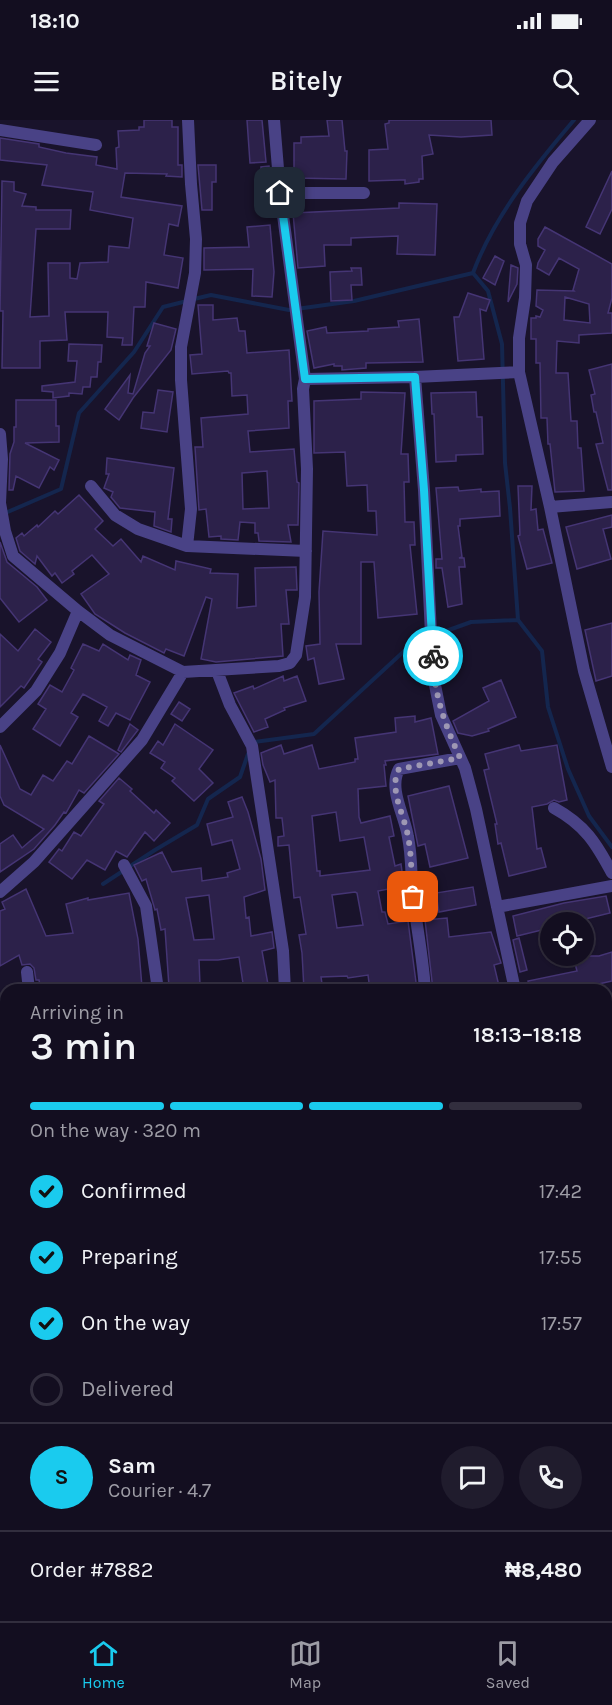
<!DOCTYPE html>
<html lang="en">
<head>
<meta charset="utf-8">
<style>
	body { margin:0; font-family:Karla,sans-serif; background:#201c2d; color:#f1f3f6; height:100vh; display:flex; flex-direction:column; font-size:22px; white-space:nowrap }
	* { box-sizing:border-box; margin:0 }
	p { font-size:20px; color:#9d9ca5 }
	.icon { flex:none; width:33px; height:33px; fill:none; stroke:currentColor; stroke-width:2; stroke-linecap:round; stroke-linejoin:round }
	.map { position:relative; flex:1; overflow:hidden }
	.side { position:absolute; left:0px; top:864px; width:612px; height:638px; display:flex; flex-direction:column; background:#130e20; border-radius:18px 18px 0 0; box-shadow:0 2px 4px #0004,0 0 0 2px #322e3e }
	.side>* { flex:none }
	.tools { position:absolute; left:540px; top:792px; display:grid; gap:12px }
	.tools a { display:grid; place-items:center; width:54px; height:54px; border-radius:50%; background:#130e20; box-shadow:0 2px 4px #0004,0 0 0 2px #322e3e; font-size:30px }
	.pin { position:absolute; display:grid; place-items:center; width:51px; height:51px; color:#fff; margin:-26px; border-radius:12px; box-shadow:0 3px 9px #0006 }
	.courier { position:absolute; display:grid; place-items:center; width:60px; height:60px; margin:-30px; border:4px solid #1acbee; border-radius:50%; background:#fff; color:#222; box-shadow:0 2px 8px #0007 }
	.head em { font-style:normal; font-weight:600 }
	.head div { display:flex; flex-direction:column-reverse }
	.head { display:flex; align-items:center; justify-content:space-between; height:102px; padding:0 30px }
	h1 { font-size:39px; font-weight:600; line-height:45px }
	.bar { display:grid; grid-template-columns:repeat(4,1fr); gap:9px 6px; align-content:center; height:72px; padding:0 30px }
	.bar i { height:8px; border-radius:4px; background:#322e3e }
	.bar .active { background:#1acbee }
	.bar p { grid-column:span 4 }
	.line { display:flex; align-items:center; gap:15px; padding:0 30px; border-top:2px solid #322e3e }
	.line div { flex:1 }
	.round { display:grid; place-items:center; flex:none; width:63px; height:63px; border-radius:32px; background:#201c2d }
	ol { padding:0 30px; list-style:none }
	li { display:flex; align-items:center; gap:18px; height:66px }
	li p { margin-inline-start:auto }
	li .icon { padding:6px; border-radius:50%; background:#1acbee; color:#111; stroke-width:4 }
	li:last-child { color:#9d9ca5 }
	li i { width:33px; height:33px; border:3px solid #322e3e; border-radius:50% }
	.status { display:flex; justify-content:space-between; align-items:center; height:42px; padding:0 30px; background:#130e20; direction:ltr }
	.status svg { height:16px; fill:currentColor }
	header { display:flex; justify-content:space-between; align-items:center; height:78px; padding:0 30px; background:#130e20; font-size:27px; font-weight:600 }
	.tabs { display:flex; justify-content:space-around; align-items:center; height:84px; border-top:2px solid #322e3e; background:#130e20; font-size:16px; color:#9d9ca5 }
	.tabs a { display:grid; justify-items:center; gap:3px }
	.tabs .active { color:#1acbee }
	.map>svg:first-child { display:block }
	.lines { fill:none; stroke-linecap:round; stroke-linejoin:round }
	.stream { stroke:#14264e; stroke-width:4 }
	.building { fill:#2c214a; stroke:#453574; stroke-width:1.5; fill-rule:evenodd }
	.minor { stroke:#494286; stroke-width:12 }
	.tertiary { stroke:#494286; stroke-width:15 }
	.motorway { stroke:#f4639f; stroke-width:18 }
	.done { stroke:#9e98b4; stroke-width:6; stroke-dasharray:0 10.8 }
	.route { stroke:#1acbee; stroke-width:8 }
</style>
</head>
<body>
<div class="status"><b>18:10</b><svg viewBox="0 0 49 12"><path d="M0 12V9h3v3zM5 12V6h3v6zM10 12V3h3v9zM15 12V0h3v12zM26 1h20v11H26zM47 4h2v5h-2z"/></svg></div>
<header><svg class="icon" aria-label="menu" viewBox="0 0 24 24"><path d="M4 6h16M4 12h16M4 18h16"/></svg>Bitely<svg class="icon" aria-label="search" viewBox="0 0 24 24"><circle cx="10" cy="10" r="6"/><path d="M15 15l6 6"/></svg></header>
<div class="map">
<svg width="612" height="1501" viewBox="0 0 612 1501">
	<rect width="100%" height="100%" fill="#19132b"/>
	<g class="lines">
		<!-- stream -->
		<path class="stream" d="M574 0C535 46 494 96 473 153L488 171 502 224 505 343 510 388 518 500 542 531 548 587 568 649 589 696 612 727
			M194 179 211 175 289 190 354 181 473 153
			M3 394 61 369 79 293 134 232 163 187 187 181
			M435 515 471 502 518 500
			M254 622 314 614 414 522 428 517
			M103 764 155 730 197 705 208 679 240 657 248 634"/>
	</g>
	<!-- building -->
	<path class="building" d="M144 0H172V7H178V45H182V57L166 56 167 54 125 53 121 77 182 86 178 106 169 104 164 135 183 138 178 168 146 162 145 187H134L132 225H122L123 218 107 217 108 192H65L67 220 40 221V248H2L3 191H0L2 61 14 62V71L26 74 22 86 36 87V90H71L70 109H36L30 197 49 196 48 143H70V158L77 159 80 143 108 142 109 126 129 128 133 98 90 90 93 72 42 65 47 45 0 40V18L39 24V27L66 33 97 37 96 45 117 49 116 28 119 27 118 11 139 10V7H144Z
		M247 0H262L266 42 250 43Z
		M327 0H342L345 31H347L346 59 294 58V23H301V17L329 16Z
		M389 0H491L492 15 461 17 429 15 433 34 422 36 423 59H419V62L405 64V60H400L369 61V30L388 29 385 4 389 3Z
		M198 45H216V62H212V90H202Z
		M269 46 272 71 262 72 261 47Z
		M612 51V89L600 114 586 107Z
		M399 83 437 84 435 135 397 134 398 116 351 118V125H324L325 146 298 148 293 93 399 88Z
		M270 105 274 152 272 177 252 176 253 149 204 150V128L249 127 247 107Z
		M545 107 612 144V178L608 193H612V213L579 215V223L557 221 556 253H568L571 301H577L578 328H581L584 371 555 372 550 324H548L547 298H541L540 243H536V219H531V198H536V196L540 197 543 190 536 186 537 170 574 171 573 170 579 149 559 138 549 155 537 148 538 143 545 130 538 126V119ZM565 177 589 184 590 203 564 200Z
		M495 136 504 141 495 165 483 158Z
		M511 145 518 148 517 164 508 182Z
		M351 148H361L362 165H351L352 180 331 181 330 152 352 151Z
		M468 173 490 180 486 191 480 189 484 239 458 241 454 197H459Z
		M198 185H213V200L237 198 239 211H245L247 233 289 230 292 281H288L289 308 248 311 250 332 294 329 297 362 299 363 298 405H288L291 422 259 421 258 413H255V403L240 402 238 420 221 419V416L209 417 206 389 199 390 195 327H203L201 298 248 294 247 275 232 276 231 253H229L228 251 192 254 190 235 202 234ZM267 351 269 388 243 389 242 353Z
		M419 199 423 242 366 243V248L342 250V246H334V244L314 248 307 211 326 207 327 213 368 211V209L399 207 398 201Z
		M154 203 176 209 171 230 133 278 119 300 105 289 130 255 128 273 133 274 145 233 150 226H147Z
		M69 224 102 225 101 242H98L97 257H91L90 267H83L82 274 69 273V276L53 278V272L42 271V266L75 262 77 241H68Z
		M612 244V370H608L596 324 603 323 596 292H594L591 275 595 274 589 250Z
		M158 270 173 272 167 312 141 308 143 292 154 293Z
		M361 272 405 273 401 334H408L409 362H404L405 402H414L415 425H410L417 494 378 498 374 442H361V524H336L344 559 319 564 314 538 308 540 306 526 320 524 319 472 323 411 377 415 376 391H368L367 365 347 366 345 332 314 333V281L361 279Z
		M476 272 477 297H482L483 334 456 335V341L436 342 434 294H432L431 273Z
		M16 280H56V306H59V322L25 323 59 340 54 350 50 347 39 368 16 356 13 370H9L10 334 14 322V307H16Z
		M107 338 174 348 168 399H172L171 412 154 406 155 392 120 388 111 377 113 372 104 368 109 354H106Z
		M518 366H532L531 390 536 389 538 410 543 409 552 443 527 449 518 416 520 415Z
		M458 367 459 371 481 369V372L499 371 500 396 460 399V406H458L462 437 459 438H464L465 447H459L462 484 448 487 442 448H436V439H442L436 368Z
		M79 375 103 401 95 409 113 426 121 419 141 442 143 436 175 450 176 441 211 449 210 453 238 454 237 488 256 486 255 448 296 447 297 470H286L289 504H281L283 536 216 542 201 539 212 479 206 477 184 536 166 529 164 533 125 513 95 494 81 474 109 454 92 435 72 451 74 454 62 463 55 453 52 456 37 436 35 444 20 431 16 418 22 413 24 416 37 405 38 407 55 391 58 394Z
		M612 395V407L603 409 611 439 577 449 566 407Z
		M0 422 7 442 37 467 47 480 19 502 0 478Z
		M612 503V556L596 561 585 510Z
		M35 509 51 522 38 539 42 542 24 568 21 566 0 587V514L18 531Z
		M83 524 99 531 103 524 128 540 130 535 141 540 136 555 150 562 130 600 116 593 108 606 99 601 107 587 83 574 71 593 78 597 60 626 33 609 46 589 38 584 50 565 62 572 74 550 71 548Z
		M283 556 284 561 297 556 306 581 284 588 285 590 265 599 268 607 254 612 234 573 253 566 254 569Z
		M501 560 516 597 488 609 489 611 472 616 458 613 453 601 489 581 483 568Z
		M179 582 190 589 182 601 171 594Z
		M415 596V602L431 598 438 634 385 641 386 645H384L386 666 358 669 359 697 361 703 390 696 394 716 389 717 395 746 401 744 404 766 378 771 382 792H385L388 804 408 801 417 870H370L368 855 348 858 347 856 321 857 323 870H304L302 833 299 815 306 814 300 777 294 778 289 725 278 726V717L284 716 282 698H276L275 660 270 662 263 645 261 633 281 625 284 634 312 625 319 649 355 642V639H358L355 618 396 612 395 598ZM336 692 340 721 364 717 370 750 320 756V751H317L312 696ZM355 772 357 773 363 805 337 808 332 775Z
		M130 604 138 610 121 632 118 630Z
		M175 604 213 630 199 649 213 663 194 681 172 661 175 658 161 648 165 642 150 633 158 621 163 625Z
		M89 616 119 634 84 673 79 670 66 693 64 692 55 705 34 729 0 752V724L13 715 22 728 44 709 4 685 0 676V625L20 669 31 675 43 655 53 661 67 641 72 644Z
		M519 625 521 631 557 625 567 680 559 682 554 680 547 684 532 687 537 729 541 728 546 747 509 756 501 723 498 724 495 704H497L484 650 489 649 485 634Z
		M119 658 132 669 130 671 154 693 156 690 170 703 154 721 145 712 127 737 116 731 105 750 87 740 72 759 49 742 59 729 62 731 74 712 81 716 104 684 99 681Z
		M449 666 468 738 430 747 425 724 418 726 408 676Z
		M242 677 248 692 261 739 265 770 244 777 246 798 249 797 251 816 272 812 274 828 262 831 269 870H244L239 837 218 840H199L200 865 169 867 165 809 161 810 157 789 155 790 146 759 142 761 134 745 162 732 172 752 201 748 202 761 228 757 227 753 240 749 232 720 212 725 207 704 233 697 228 682ZM209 775 214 819 194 820 186 778Z
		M473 767 476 785 439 792 436 773Z
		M26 769 46 816 73 813 66 784 88 778V780L129 773 138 819 142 867 114 870H41L39 860H36L34 848 30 844 22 845 19 835 0 846V791L5 789 2 782Z
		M606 776 610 793 573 802H550V808L517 816 513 796 564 783Z
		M447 798 449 817 491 812 501 843 494 845 499 866 485 870H468V868L433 870 425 800Z
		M519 818 527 850 520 852 513 820Z
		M612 832V861L572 870H530L528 861 577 851 573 836H599Z"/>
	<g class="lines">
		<!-- minor -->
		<path class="minor" d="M590 0 553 42 527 81 520 103V124L526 145 525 178 519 218V252L550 387 584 551 612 647
			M0 10 96 25
			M280 73H364
			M415 257 424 370 433 555 441 595 465 648 476 689 515 870
			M305 259 415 257 519 252
			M0 314 2 339 0 383 5 411 13 436 78 491 110 515 183 552 279 546 290 543 296 535 305 477 307 349 303 269 305 259 280 73 274 0
			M91 366 115 395 138 409 187 426 306 431
			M550 387 612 382
			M187 426 191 389 181 260V227L195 153 196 119 191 64 188 0
			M217 551 230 585 252 626 283 831 285 870
			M0 607 36 571 60 533 78 491
			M554 688C585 705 596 723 612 753
			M124 745 146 786 158 870
			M0 772 34 742 142 620 183 552
			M497 787 612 766
			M27 852 29 870
			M425 870C423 839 417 808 413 777 411 757 412 737 408 717 405 696 388 669 399 649L460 638
			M606 979 612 978
			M0 1004 6 1010
			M606 1166 612 1179
			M0 1231 6 1234
			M0 1344H6
			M0 1466H6
			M356 1496 359 1501
			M500 1496 501 1501"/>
		<!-- tertiary -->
		<path class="tertiary" d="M606 1440H612
			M334 1501 347 1496"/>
		<!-- motorway -->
		<path class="motorway" d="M0 1076 6 1082
			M0 1134 6 1141
			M236 1496 239 1501
			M282 1496 284 1501"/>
	</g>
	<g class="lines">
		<!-- done -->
		<path class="done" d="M413 777C411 757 412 736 408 717 405 696 388 669 399 649L460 638C444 602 434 575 433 536"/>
		<!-- route -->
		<path class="route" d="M280 73 305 259 415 257 424 370 433 536"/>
	</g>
</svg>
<div class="tools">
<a><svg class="icon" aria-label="locate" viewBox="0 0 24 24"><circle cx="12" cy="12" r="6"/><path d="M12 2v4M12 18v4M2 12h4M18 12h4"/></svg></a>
</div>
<div class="pin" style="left:413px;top:777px;background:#ea580c"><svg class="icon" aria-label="bag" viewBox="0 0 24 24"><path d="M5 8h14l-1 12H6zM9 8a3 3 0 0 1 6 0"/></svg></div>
<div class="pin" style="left:280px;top:73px;background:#1f2937"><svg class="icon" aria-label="home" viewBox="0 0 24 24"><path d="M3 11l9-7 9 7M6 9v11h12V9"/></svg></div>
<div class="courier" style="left:433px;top:536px"><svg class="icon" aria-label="bike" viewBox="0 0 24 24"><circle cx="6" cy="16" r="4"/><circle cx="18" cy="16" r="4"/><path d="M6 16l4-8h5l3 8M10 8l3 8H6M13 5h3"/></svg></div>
<section class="side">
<div class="head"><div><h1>3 min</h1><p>Arriving in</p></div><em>18:13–18:18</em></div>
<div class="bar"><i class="active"></i><i class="active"></i><i class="active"></i><i></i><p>On the way · 320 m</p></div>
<ol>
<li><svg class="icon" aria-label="check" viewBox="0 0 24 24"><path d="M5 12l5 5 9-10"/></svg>Confirmed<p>17:42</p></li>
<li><svg class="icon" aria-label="check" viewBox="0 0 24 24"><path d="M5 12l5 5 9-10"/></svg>Preparing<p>17:55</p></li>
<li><svg class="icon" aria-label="check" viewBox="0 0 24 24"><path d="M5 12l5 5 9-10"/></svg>On the way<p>17:57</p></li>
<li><i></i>Delivered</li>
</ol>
<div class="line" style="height:108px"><b class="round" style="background:#1acbee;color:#111">S</b><div><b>Sam</b><p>Courier · 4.7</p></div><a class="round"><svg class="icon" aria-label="chat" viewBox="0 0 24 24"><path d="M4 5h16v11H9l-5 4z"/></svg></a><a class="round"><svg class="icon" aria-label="phone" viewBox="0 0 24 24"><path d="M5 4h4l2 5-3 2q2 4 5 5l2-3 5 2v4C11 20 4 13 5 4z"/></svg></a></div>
<div class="line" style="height:78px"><div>Order #7882</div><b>₦8,480</b></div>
</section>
</div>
<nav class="tabs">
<a class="active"><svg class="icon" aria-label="home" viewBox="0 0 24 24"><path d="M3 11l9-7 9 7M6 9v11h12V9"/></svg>Home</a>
<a><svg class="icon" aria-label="map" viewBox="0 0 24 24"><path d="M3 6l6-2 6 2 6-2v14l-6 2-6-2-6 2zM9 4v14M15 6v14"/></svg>Map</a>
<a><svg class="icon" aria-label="saved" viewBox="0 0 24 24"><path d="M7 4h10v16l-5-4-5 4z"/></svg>Saved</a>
</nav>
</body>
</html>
